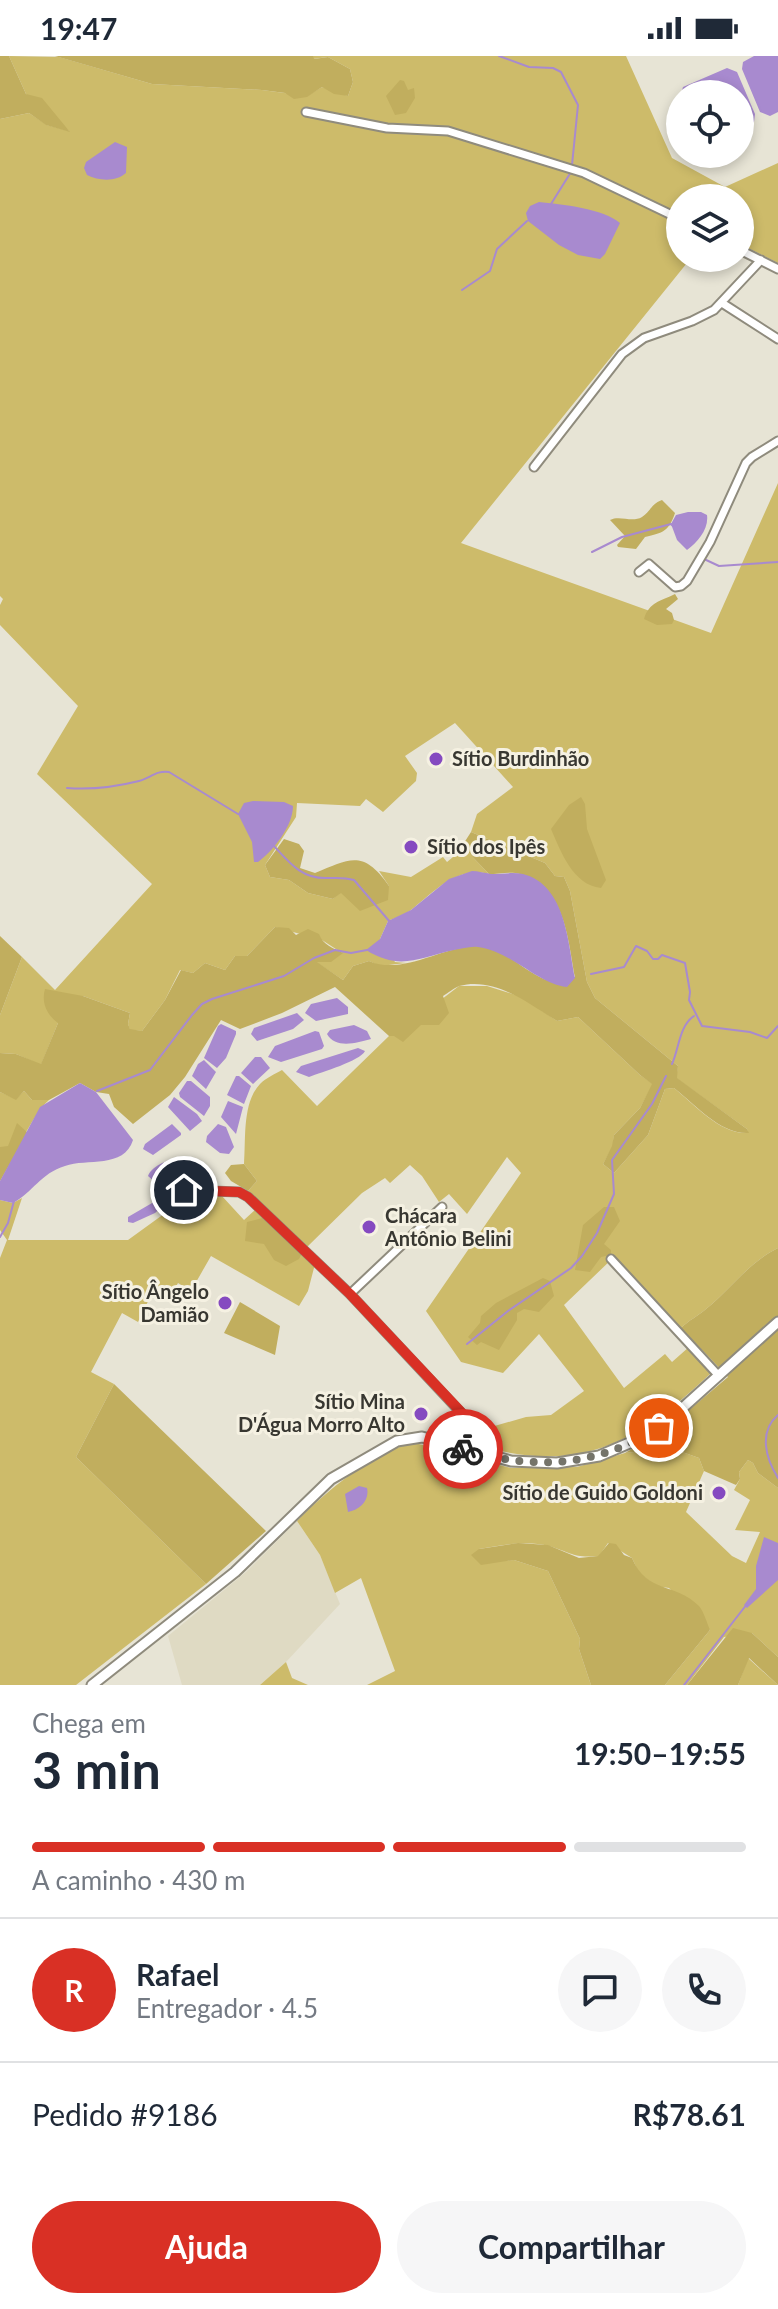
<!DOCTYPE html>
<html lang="pt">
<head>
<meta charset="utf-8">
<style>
	body { margin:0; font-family:Lato,sans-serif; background:#f6f6f7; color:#1f2937; height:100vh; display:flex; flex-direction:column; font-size:30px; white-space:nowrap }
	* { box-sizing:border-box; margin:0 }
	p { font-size:26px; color:#747a83 }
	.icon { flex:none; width:44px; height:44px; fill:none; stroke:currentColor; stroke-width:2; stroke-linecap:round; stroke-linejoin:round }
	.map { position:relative; height:1629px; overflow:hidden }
	.drawer { display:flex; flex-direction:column; background:#fff; flex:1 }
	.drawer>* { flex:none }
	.fabs { position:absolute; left:666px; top:24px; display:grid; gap:16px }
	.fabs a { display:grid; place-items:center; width:88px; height:88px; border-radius:50%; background:#fff; box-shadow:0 4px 12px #0003; font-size:40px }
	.pin { position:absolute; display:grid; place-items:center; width:68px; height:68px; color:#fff; margin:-34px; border:4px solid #fff; border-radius:50%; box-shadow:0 2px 8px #0007 }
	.courier { position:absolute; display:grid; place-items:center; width:80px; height:80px; margin:-40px; border:6px solid #d93025; border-radius:50%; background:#fff; color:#222; box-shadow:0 2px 10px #0007 }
	.overview em { font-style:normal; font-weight:700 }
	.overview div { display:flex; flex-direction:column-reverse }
	.overview { display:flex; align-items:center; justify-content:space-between; height:136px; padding:0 32px }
	h1 { font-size:52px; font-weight:700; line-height:60px }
	.bar { display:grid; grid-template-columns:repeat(4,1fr); gap:12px 8px; align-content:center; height:96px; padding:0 32px }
	.bar i { height:10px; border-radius:6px; background:#e0e1e3 }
	.bar .active { background:#d93025 }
	.bar p { grid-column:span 4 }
	.line { display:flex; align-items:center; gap:20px; padding:0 32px; border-top:2px solid #e0e1e3 }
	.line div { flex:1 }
	.round { display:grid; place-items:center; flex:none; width:84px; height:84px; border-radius:42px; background:#f6f6f7 }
	.button { display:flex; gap:16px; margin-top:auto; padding:16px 32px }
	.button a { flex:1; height:92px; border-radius:48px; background:#d93025; color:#fff; font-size:32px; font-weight:700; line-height:92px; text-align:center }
	.button a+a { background:#f6f6f7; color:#1f2937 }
	.status { display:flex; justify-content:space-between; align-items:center; height:56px; padding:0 40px; background:#fff; direction:ltr }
	.status svg { height:22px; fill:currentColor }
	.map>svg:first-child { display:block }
	.built { fill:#dfdac3 }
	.green { fill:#cdbb6a }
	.forest { fill:#c1ae5e }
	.water { fill:#a88acf }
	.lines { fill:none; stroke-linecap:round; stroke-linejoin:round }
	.stream { stroke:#a88acf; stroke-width:2 }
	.minor-casing { stroke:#8f8b7d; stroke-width:11 }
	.secondary-casing { stroke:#8f8b7d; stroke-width:13 }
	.minor { stroke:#fff; stroke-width:7 }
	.secondary { stroke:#fff; stroke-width:9 }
	.done { stroke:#75746a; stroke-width:8; stroke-dasharray:0 14.4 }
	.route { stroke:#d93025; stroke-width:10 }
	.poi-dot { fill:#854ac0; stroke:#f5f1e2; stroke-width:3 }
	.labels { text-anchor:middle; stroke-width:6; stroke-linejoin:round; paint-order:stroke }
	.poi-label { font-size:20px; font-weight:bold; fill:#383731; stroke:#f5f1e2; text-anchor:start }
</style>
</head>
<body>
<div class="status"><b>19:47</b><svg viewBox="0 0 49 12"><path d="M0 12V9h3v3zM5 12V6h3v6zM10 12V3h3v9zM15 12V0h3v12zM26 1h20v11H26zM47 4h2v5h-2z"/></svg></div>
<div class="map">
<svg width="778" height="1629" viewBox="0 0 778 1629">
	<rect width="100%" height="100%" fill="#e7e4d5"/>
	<!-- built -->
	<path class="built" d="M297 1465 320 1499 340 1548 286 1606 260 1629H182L168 1580 246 1516Z"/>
	<!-- green -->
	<path class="green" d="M9 0 59 1 152 28 262 34 307 40 322 31 348 40 353 26 350 13 328 1 313 3V0H626L672 102 725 131 778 107V207L740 188V142H680V159L651 145 648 152 680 167V202H691L461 487 711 577 778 427V1192C749 1206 731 1233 706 1253 698 1260 689 1264 681 1272L614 1201 564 1249 624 1332 665 1298 672 1306 689 1291 709 1314 710 1318C634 1390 576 1420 471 1387L477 1375 526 1361 551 1359 584 1335 539 1278 503 1317 461 1306 426 1255 521 1117 507 1101 467 1158 449 1138 439 1146 422 1120 410 1109 390 1127 385 1122 362 1137 306 1192 248 1135 257 1125 244 1108C246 1083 242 1047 260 1028 266 1022 275 1018 282 1014L317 1050 389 980H394L459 930H487L522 941 557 965 578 961 640 1019 653 1028 640 1052 614 1079 613 1090 603 1108 614 1117 648 1079 665 1033 674 1032C695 1049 721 1079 748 1077L747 1073 676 1022 678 1010 595 942 587 926 570 835 564 821 555 820 545 807 471 776 477 758 513 731 455 667 405 700 417 717 416 725 383 756 366 743 360 750 297 747 296 761 265 809 270 821 289 824 308 837 333 843 341 836 361 854 389 830 379 815 411 821 443 801 447 806 453 801 450 796 462 790 489 818C456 810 434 836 411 854 405 859 395 862 388 865L380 883 395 906 406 907 380 910 369 905 353 910 343 924 316 906 342 897 322 884 275 871 247 900H235L225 914 205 907 193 917 180 914 165 944 142 975 130 974 128 968 130 957 83 940 58 967 41 1009 16 998 0 997V959L22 901 55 934 152 828 37 718 78 650 0 569V549L3 543 0 540V63L29 57 47 69 69 75 26 38Z
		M24 1035 32 1044H49C34 1056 11 1105 0 1125V1036L16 1043Z
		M196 1139H221L244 1164 257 1152 315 1208 308 1235 299 1250 211 1200 191 1235 178 1227 174 1234 166 1230 161 1237 154 1233 138 1266 122 1257 91 1316 114 1328 76 1401 206 1528 76 1629H0V1202L7 1184 0 1174V1144L13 1147 22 1142 8 1184H128L186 1142Z
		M415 1387 511 1412 577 1411 625 1397 671 1392 699 1402 704 1415 686 1456 732 1500 746 1507 760 1476 735 1474 750 1444 734 1434 740 1423 739 1416 748 1404 753 1407 758 1417 778 1432V1601L752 1577 724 1581 687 1629H665L710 1574 669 1532 656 1530 639 1517 632 1502 608 1487 599 1500C572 1502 573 1497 549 1490 527 1484 501 1489 479 1493L503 1505 514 1504 548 1515 580 1583 579 1593 591 1629H367L395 1615 361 1522 335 1537 320 1499 297 1465C323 1438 377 1392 415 1387Z
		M748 1602 778 1629H738Z
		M286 1606 292 1622 308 1629H260Z"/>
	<!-- forest -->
	<path class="forest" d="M0 0H9L26 38 42 42 70 76 46 69 29 57 0 63Z
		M55 0H313L314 3 328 1 350 13 353 26 348 40 334 38 322 31 307 41 294 43 285 37 262 34 152 28Z
		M400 24 404 25 408 34 414 32 415 42 406 57 395 59 386 40Z
		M662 444 675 457C669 475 663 477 645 481L636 493 618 491 617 489 625 480 610 464C620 459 632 467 642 461 651 455 651 448 662 444Z
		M675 538 678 543 666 553 672 557 674 564 672 568 657 569 644 563C649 546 661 545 675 538Z
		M581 741 585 748 587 773 606 824 601 832C573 829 561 796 551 773L569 749Z
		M471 776 545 807 555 820 564 821 570 835 587 926 595 942 678 1010 677 1022 747 1073 749 1077C721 1079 696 1049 674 1032L665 1033 648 1079 614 1117 603 1108 612 1090 614 1079 640 1052 652 1028 640 1019 578 961 557 965C529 948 495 920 459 930 454 932 448 937 443 940L449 957 439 969H421L403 986 394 980H389L335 931 282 957 240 973 221 964 185 1021 170 1039 133 1068 114 1051 109 1038 96 1036 80 1027 49 1044H32L24 1035 16 1044 0 1036V997L16 998 41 1008 58 967C47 959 41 947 45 933L83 940 130 957 128 968 130 973 142 975 165 944 181 914 193 917 205 907 225 914 235 900H247L275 871 289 872 296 879 308 873 319 878C323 889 333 892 343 897L331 906H317L343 924 353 910 369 905C401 919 439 893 472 890 501 888 520 913 544 923 552 927 566 922 575 921 568 884 565 830 520 818 511 815 498 818 489 818L462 790Z
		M284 783 299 788 304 795 300 812 315 817C350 803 363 793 389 830L388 844 360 855 341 837 333 843 308 837 289 824 270 821 265 809Z
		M0 880 22 901 0 959Z
		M17 1067 28 1077 0 1125V1091L8 1090Z
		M244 1108 257 1125 248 1135 231 1125 225 1117 231 1109Z
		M604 1151H614L620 1165 604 1188 611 1194V1199L601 1201 590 1216 575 1214 583 1169Z
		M266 1161 302 1197 299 1203 286 1210 274 1204 264 1188 245 1185 247 1166Z
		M778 1192V1432L758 1417 753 1407 748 1404 739 1416 740 1423 736 1429 704 1415 699 1402 671 1392 625 1397 669 1371 728 1321 681 1272C689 1264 698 1260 706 1253 731 1233 749 1206 778 1192Z
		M543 1222 550 1225 554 1240 539 1256 524 1253 517 1257V1264L499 1294 481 1286 477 1289 468 1281 480 1267 481 1260 496 1247Z
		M240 1246 280 1270 275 1299 224 1277Z
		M114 1328 266 1475 206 1528 76 1401Z
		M518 1487 548 1489 579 1502 598 1500 609 1487 616 1488 624 1499 632 1502C647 1538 675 1526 699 1550 704 1556 707 1567 710 1574L665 1629H591L579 1593 580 1583 548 1515 514 1504 481 1509 471 1499 479 1493Z
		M733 1572 752 1577 778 1601V1629L749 1602 738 1629H687Z"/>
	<!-- water -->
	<path class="water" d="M754 0H778V56L770 60 760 56 742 13 743 6Z
		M727 12 737 16 755 58 754 66 740 73V38H680V41L683 31Z
		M115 86 127 91 126 117C116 126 99 125 87 119L84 112 86 106Z
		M539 146C561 148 604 153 620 167L605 198 600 203 578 199 559 189 528 165 526 157 530 150Z
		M688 456H701L707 459C709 473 698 486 687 494L677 484 671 468 676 459Z
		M253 745 284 746 293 750C293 770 273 795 258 806H254L252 786 238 758 244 747Z
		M472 815C478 815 485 817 491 818 502 818 513 816 523 818 566 829 568 887 575 922L567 931C537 928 513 896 478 891 470 890 462 893 454 894 418 902 400 915 366 894L380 883 388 865 411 854 449 823Z
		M337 942 348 951V958L316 965 305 957 311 948Z
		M297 957 304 964 293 973 257 985 251 978 254 972Z
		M221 968 236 975V978L226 1002 217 1012 204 1002 218 970Z
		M354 969 367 975 371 983C357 987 335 993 327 978L330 974Z
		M315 975 319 976 324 990 322 993 281 1006 268 1001 275 990Z
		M358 992 365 995C360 1005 322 1016 309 1021L296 1016 301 1010Z
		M255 1001H261L270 1012 253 1028 241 1017Z
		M204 1004 216 1016 206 1033 192 1020 198 1008Z
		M236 1020H239L251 1030 244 1048 227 1039Z
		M187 1025H191L210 1041V1050L204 1060 180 1041 179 1037Z
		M80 1027 96 1036 133 1084C124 1113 87 1102 65 1110 41 1117 32 1137 13 1147L0 1144V1125L40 1051Z
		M174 1041 197 1058 202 1065 190 1075 168 1051Z
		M228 1045 243 1051 236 1078 221 1061Z
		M172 1068 181 1077V1079L153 1099 143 1093 145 1088Z
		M218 1068 226 1071 234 1091 229 1098 220 1097 206 1086 207 1080Z
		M183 1101 198 1108 200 1116 156 1127 148 1120C153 1108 171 1103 183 1101Z
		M171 1136 174 1140 155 1157 133 1167 128 1166V1161Z
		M359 1430 367 1432C370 1445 359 1454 348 1456L345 1438Z
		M764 1481 778 1487V1524L747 1552 744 1549 756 1533V1510Z"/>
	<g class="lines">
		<!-- stream -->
		<path class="stream" d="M499 0 529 11 553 12 561 16 578 49 572 109
			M551 148 571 116
			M462 234 490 215 497 193 527 165
			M592 496 622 481 671 468 673 470
			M704 503 719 510 778 506
			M67 732C91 734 115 731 139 725 150 722 157 714 169 716L238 758
			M273 789C289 806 301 823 327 822 337 822 344 821 354 824L390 866
			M591 918 624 911 636 890 647 895 653 903H658L662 899 685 907 690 936 689 944 702 970 750 976 767 982 778 970
			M672 1008C679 993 679 970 694 960
			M97 1035 150 1014 192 959 202 948 212 943 284 920 314 902 335 894 351 897 367 894
			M0 1181 8 1167 14 1145
			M467 1288 508 1255 571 1212 582 1200 597 1177 614 1138 612 1104 652 1048 666 1020
			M778 1359C758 1376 766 1403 778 1422
			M684 1629 747 1548"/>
		<defs>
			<path id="minor" d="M306 56 387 72 448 75 584 117 680 163
				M740 194 778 213
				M722 247 778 283
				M534 411 622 298 644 282 692 265 714 254 761 204
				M639 516 649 508 675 531 681 530 687 525 710 486 746 407 752 401 778 385
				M184 1134 239 1136 248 1141 350 1238 466 1362 469 1367 465 1378 441 1385
				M611 1203 719 1320
				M350 1238 442 1151"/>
			<path id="secondary" d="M92 1629 235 1516 331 1423 397 1385 422 1381 511 1405 557 1407 599 1400 641 1382 668 1365 778 1266"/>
		</defs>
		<!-- minor casing -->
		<use href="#minor" class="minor-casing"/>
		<!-- secondary casing -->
		<use href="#secondary" class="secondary-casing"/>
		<!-- minor -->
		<use href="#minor" class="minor"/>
		<!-- secondary -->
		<use href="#secondary" class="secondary"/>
	</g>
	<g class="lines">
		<!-- done -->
		<path class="done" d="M463 1393C535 1415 594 1411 659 1372"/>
		<!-- route -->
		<path class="route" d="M184 1134 239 1136 248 1141 350 1238 462 1357 469 1367 465 1378 439 1386 463 1393"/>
	</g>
	<!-- markers -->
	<g class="poi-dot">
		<circle cx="436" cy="703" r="8"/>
		<circle cx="411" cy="791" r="8"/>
		<circle cx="369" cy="1171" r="8"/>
		<circle cx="225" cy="1247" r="8"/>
		<circle cx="421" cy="1358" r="8"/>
		<circle cx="719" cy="1437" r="8"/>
	</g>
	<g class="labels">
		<!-- poi labels -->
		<g class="poi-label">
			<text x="452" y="710">Sítio Burdinhão</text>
			<text x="427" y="798">Sítio dos Ipês</text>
			<text x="385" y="1167">Chácara<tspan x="385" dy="23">Antônio Belini</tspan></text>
			<text x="209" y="1243" text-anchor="end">Sítio Ângelo<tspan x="209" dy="23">Damião</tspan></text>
			<text x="405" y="1353" text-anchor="end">Sítio Mina<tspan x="405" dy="23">D'Água Morro Alto</tspan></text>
			<text x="703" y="1444" text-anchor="end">Sítio de Guido Goldoni</text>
		</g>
	</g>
</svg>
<div class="fabs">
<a><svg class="icon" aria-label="locate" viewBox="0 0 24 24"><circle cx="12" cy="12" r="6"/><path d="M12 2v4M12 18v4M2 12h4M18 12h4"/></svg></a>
<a><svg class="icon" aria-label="layers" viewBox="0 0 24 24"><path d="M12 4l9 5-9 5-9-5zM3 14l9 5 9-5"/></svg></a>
</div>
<div class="pin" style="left:659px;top:1372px;background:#ea580c"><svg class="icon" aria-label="bag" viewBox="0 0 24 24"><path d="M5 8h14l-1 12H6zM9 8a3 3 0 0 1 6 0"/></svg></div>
<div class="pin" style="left:184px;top:1134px;background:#1f2937"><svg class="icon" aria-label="home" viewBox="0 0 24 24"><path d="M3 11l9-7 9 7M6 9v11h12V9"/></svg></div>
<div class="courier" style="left:463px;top:1393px"><svg class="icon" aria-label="bike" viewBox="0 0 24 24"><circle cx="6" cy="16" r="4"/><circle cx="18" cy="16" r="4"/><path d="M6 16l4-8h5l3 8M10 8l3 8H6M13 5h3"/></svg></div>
</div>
<section class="drawer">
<div class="overview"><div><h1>3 min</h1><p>Chega em</p></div><em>19:50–19:55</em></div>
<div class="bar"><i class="active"></i><i class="active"></i><i class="active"></i><i></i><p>A caminho · 430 m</p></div>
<div class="line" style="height:144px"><b class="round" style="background:#d93025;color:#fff">R</b><div><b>Rafael</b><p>Entregador · 4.5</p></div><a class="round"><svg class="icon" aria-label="chat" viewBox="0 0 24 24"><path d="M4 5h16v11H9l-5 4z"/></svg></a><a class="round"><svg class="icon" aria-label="phone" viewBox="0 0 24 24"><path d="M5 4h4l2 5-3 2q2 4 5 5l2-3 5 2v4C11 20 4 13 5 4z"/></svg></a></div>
<div class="line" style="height:104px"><div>Pedido #9186</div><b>R$78.61</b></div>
<div class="button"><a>Ajuda</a><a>Compartilhar</a></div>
</section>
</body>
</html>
